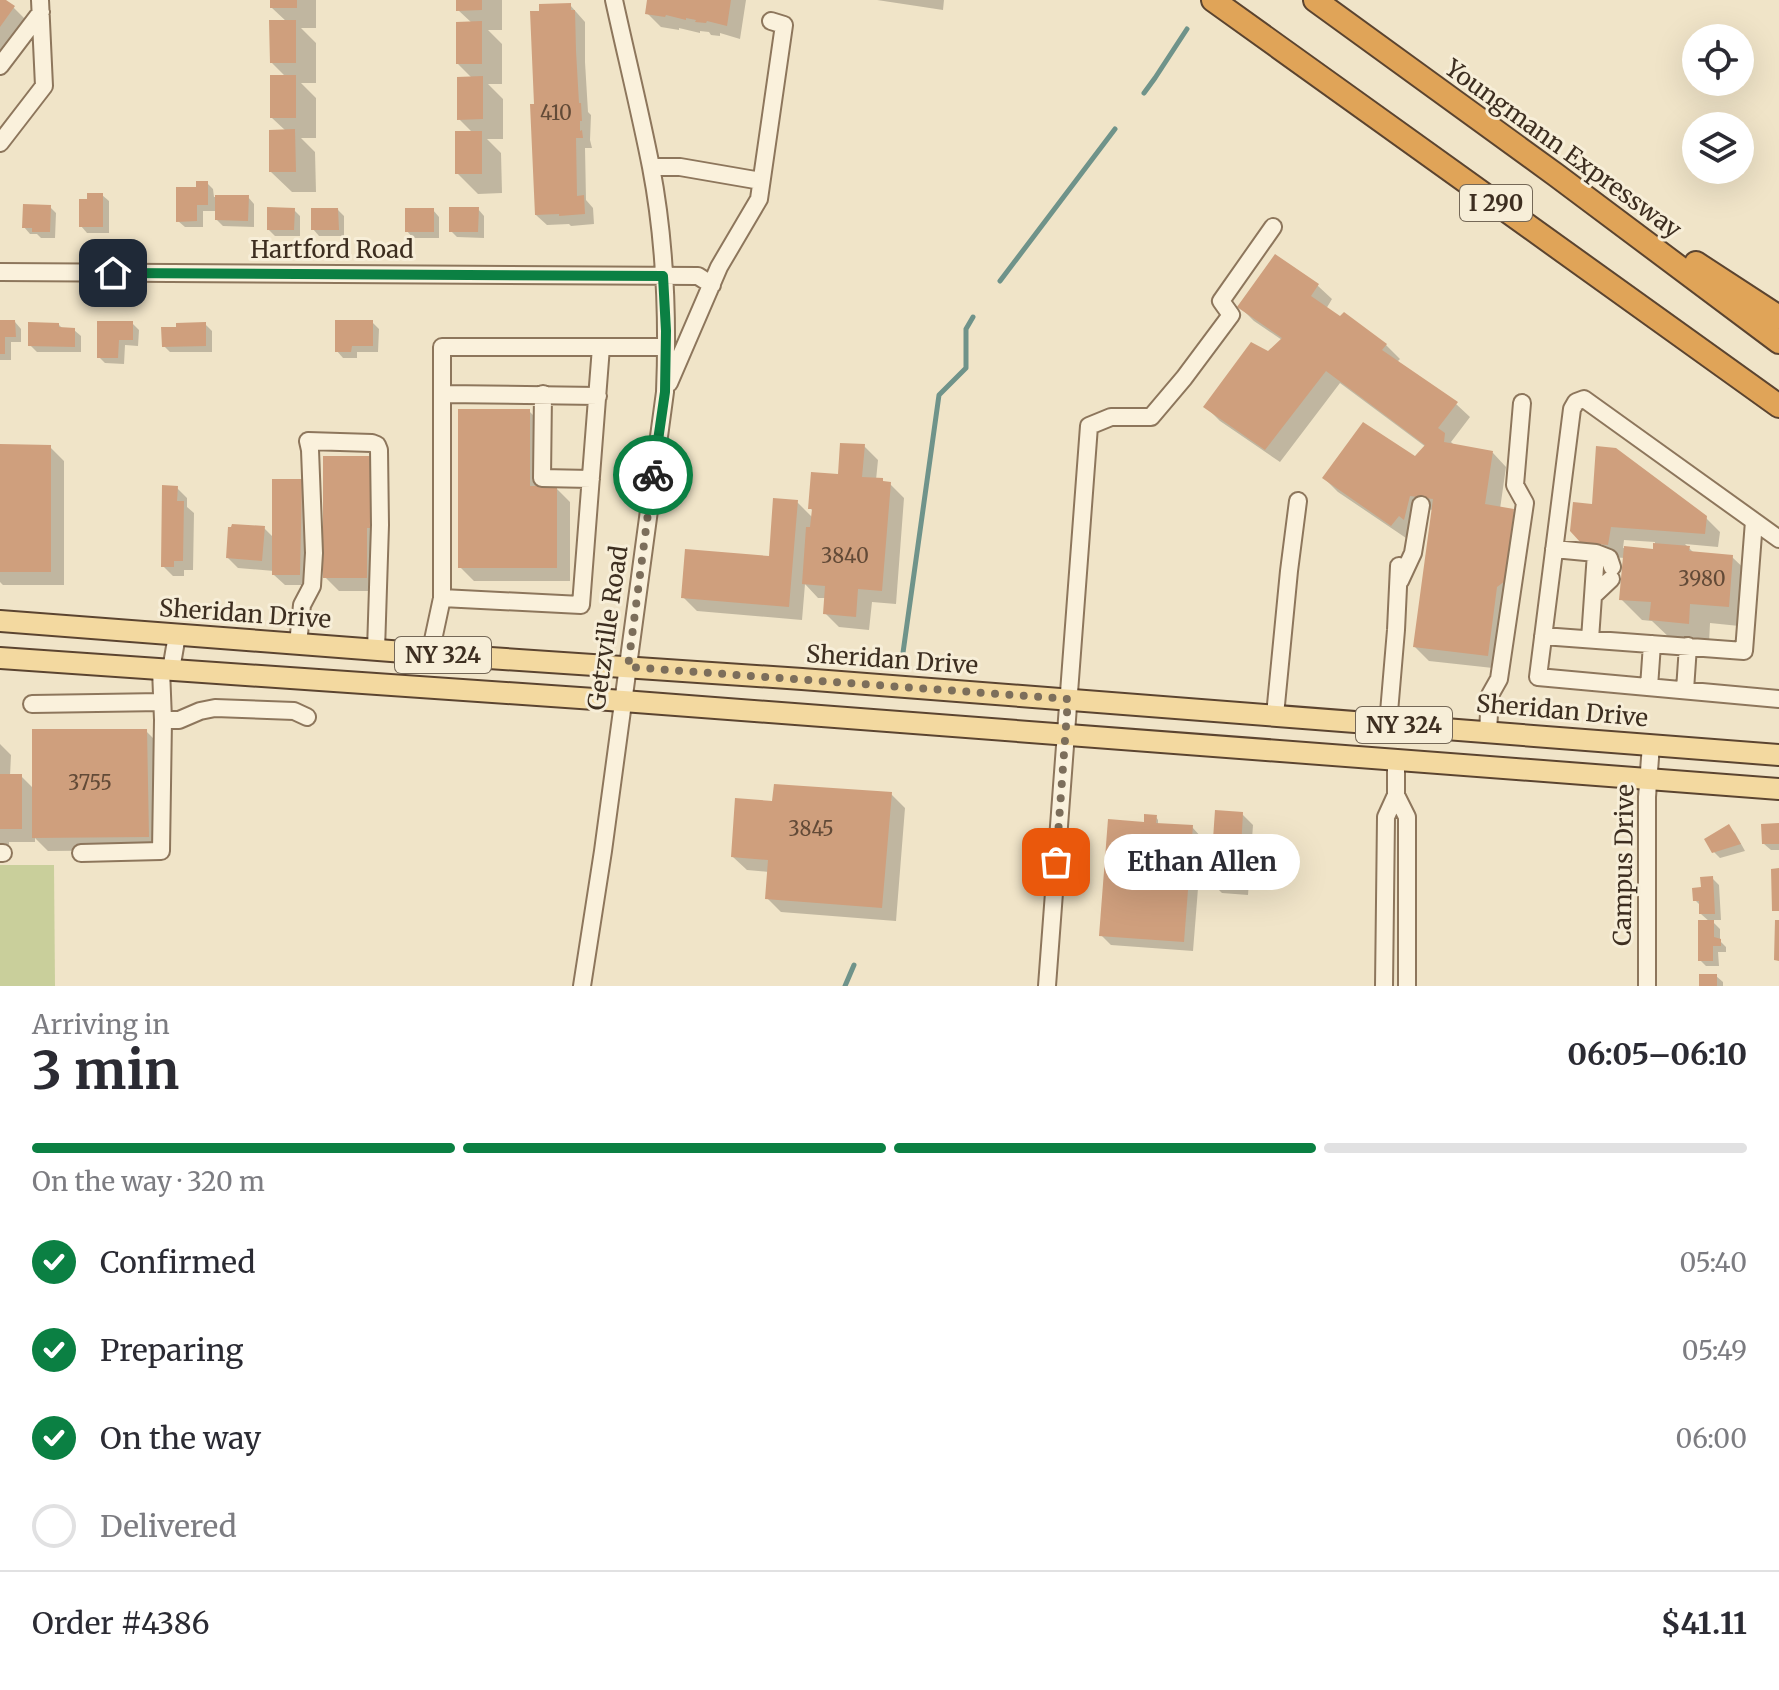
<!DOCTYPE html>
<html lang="en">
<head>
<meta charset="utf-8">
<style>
	body { margin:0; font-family:Merriweather,serif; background:#f2f2f3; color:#2b2b33; height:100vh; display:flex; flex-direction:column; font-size:30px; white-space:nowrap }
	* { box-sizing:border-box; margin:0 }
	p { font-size:26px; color:#7c7c81 }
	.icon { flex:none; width:44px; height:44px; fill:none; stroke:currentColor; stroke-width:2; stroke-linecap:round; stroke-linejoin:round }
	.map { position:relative; height:986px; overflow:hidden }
	.side { display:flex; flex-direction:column; background:#fff; flex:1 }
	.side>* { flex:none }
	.fabs { position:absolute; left:1682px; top:24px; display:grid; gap:16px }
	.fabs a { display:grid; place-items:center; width:72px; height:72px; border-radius:50%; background:#fff; box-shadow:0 8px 32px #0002; font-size:40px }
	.pin { position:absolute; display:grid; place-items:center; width:68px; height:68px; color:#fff; margin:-34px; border-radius:16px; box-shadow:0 4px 12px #0006 }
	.courier { position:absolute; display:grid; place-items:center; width:80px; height:80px; margin:-40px; border:6px solid #0b8043; border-radius:50%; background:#fff; color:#222; box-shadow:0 2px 10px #0007 }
	.bubble { position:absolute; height:56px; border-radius:28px; background:#fff; box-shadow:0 8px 32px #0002; font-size:26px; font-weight:700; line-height:56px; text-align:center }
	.head em { font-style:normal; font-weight:700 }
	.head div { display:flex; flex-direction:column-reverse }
	.head { display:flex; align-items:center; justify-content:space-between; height:136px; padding:0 32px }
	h1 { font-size:52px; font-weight:700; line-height:60px }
	.bar { display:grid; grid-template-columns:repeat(4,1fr); gap:12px 8px; align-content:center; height:96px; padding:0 32px }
	.bar i { height:10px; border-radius:6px; background:#e1e1e2 }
	.bar .on { background:#0b8043 }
	.bar p { grid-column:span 4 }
	.line { display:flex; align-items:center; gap:20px; padding:0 32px; border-top:2px solid #e1e1e2 }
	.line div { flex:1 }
	ol { padding:0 32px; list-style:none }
	li { display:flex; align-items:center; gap:24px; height:88px }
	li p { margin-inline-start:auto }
	li .icon { padding:8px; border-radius:50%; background:#0b8043; color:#fff; stroke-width:4 }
	li:last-child { color:#7c7c81 }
	li i { width:44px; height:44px; border:4px solid #e1e1e2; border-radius:50% }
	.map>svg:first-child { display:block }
	.green { fill:#c9cf9b }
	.shadow { fill:#0003; fill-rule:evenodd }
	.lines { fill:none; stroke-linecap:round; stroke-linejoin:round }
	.stream { stroke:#6f938a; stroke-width:5 }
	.building { fill:#cf9f7d }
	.minor-casing { stroke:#8d765c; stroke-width:20 }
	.major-casing { stroke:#5b4430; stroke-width:24 }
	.highway-casing { stroke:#5b4430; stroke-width:26 }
	.minor { stroke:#faf1dc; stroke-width:16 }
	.major { stroke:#f3d9a0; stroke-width:20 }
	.highway { stroke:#e0a458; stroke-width:22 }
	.done { stroke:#7c6e5b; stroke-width:8; stroke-dasharray:0 14.4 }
	.route { stroke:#0b8043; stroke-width:10 }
	.labels { text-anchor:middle; stroke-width:6; stroke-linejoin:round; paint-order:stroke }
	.number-label { font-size:20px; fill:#624a37 }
	.shield { fill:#f7eed8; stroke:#756857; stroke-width:2 }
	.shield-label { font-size:22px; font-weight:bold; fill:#3d2e20 }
	.street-label { font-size:24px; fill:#3d2e20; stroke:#f7eed8 }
</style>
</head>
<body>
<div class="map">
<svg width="1779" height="986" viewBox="0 0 1779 986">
	<rect width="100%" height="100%" fill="#f0e4c8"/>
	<!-- green -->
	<path class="green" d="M0 865H54L55 986H0Z"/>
	<!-- shadow -->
	<path class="shadow" d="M0 0 13 7 27 21 0 61Z
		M272 0H316V28H301L316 43V83H301L316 98V138H301L315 152 316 192H292L271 172 286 131 272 118 286 77 272 63 287 22 272 8Z
		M458 0H502V30H488L502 44V84H488L503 99V139H487L501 153 502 193 478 194 457 173 473 133 459 119 473 79 458 64 472 23 458 10Z
		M649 0H746L740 39 720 33V36L711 35 709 32 700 31V33L679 28V30L661 27 647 13Z
		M877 0H944L943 10Z
		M570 5 585 22V62L588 112 591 115 590 140 592 148H585L586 200 593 208 594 224 571 226 569 224 547 225 536 215V106Z
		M207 183 213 189 214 197H248L254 204V227L223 226 217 220V211H203V227H185L178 221 198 189Z
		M102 195 109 201V233H87L81 226Z
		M50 207 56 213 55 238H41L37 234H30L24 227Z
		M478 209 484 216V238L457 237 451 231Z
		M294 210 300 216V236H275L268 229Z
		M338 210 344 216V236H319L313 229Z
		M433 210 439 217V238H413L407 231Z
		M1276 257 1318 286 1332 299 1326 309 1341 319 1345 315 1386 345 1400 359 1397 362 1456 404 1470 417 1451 442 1455 446 1493 453 1506 467 1500 509 1513 511 1527 525 1502 669 1429 661 1415 647 1434 510 1423 509 1414 528 1406 538 1338 492 1324 478 1415 459 1426 447 1340 383 1280 462 1220 421 1206 407 1269 354 1282 340 1254 321 1240 307Z
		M0 322H15L21 329V342H11V360H0Z
		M372 322 379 329 378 352H357V358H343L337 351Z
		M132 323 139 330 138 346 125 345 124 364 105 363 99 357Z
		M205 324 212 331V352H170L164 346Z
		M59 325 63 329 74 330 81 336V352H37L30 345Z
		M529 411 543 425V488H556L570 502V581H474L460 567Z
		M0 446 50 447 64 461V585H3L0 582Z
		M864 446 878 460 876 480 890 484 904 498 896 604 872 602 869 630 839 627 825 613 826 598H818L805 584 802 620 697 611 683 597 770 559 797 502 813 518 814 512 810 508Z
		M371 458 385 472 380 591H339L325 577Z
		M302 481 312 492 310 585H285L274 575V571L238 568 228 558 264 528 274 538Z
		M177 488 187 498V507L194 513 193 570H184V576H173L163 566Z
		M1706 518 1720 532 1718 547 1685 544 1695 554 1732 557 1753 577 1749 627 1710 623 1709 643 1672 640 1652 621 1642 620 1621 599 1625 558 1596 556 1572 530ZM1624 540 1655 542V551L1623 548Z
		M146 731 160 745 162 850 48 851 35 838V842H9V858H0V744L11 755 10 776H21L34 789Z
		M891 794 905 808 896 921 781 912 767 898 769 872 747 870 733 857 774 803Z
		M1242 814 1253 825 1248 895 1222 893 1212 883Z
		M1156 817 1158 820V825L1192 827 1202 838 1193 951 1111 945 1101 935 1146 824Z
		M1779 825V850H1771L1764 844Z
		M1729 827 1735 833 1745 851 1720 858 1714 852Z
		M1712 878 1719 885 1721 920H1711L1720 929V941L1726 947V952H1718L1719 966H1706L1700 960 1710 922 1701 914V906L1695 900Z
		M1716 976 1723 982V986H1701Z"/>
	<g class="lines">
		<!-- stream -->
		<path class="stream" d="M1144 93 1155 78 1187 29
			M1000 281 1115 129
			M901 667 939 395 966 368V329L973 317
			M845 986 854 965"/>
	</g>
	<!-- building -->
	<path class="building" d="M0 0H6L15 6 0 27Z
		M270 0H297V8H270Z
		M456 0H482V10L456 11Z
		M647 0H731L727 26 707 21 706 23 695 22 696 20 686 18V20L666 15 665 17 645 14Z
		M571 3V10H575L576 51 579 103H581L582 121H580V131L582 130 583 138H576L577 196 584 195 585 214 559 216V214L535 215 530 104H534L530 11H539V4Z
		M269 20H296V63H270Z
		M482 21V64H456V22Z
		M270 75H296V118H270Z
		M483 76V119L457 120V77Z
		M295 129 296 172H269V130Z
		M455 131H482V174H455Z
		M196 181H208V205H197V221L176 222V187H196Z
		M87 193H103V227H79V199H87Z
		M215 195H249L248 221 215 220Z
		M23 204 51 205 50 232H32V228H22Z
		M267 207 295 208 294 230H267Z
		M449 207H479L478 232H449Z
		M311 208H338L339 230H311Z
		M405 208H434V232H405Z
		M1275 254 1319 284 1311 296 1340 316 1344 312 1387 344 1382 350 1458 402 1438 428 1445 433 1444 442 1493 451 1485 504 1514 509 1505 581 1497 587 1488 656 1413 647 1433 499 1410 496 1404 520 1399 516 1391 526 1322 478 1363 422 1415 456 1425 445 1326 371 1265 450 1203 407 1251 342 1268 351 1282 338 1237 307Z
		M0 320H15L16 337H5V354H0Z
		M335 320H373V346H352L351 352H335Z
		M97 321H133V340H119L118 358H97Z
		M28 322 59 323V327L75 328V347L28 346Z
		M206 322V346L162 347 161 327H176V323Z
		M458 409H530V486H557V568H458Z
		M840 443 865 444 862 477 883 478V481L891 482 882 591 858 589 856 617 823 614 825 586 802 584 806 527H810L812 509H808L811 472 838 474Z
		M0 444 51 445V572H0Z
		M1596 446 1616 448 1707 516 1705 534 1611 527 1608 545 1581 543 1570 531 1573 502 1592 504Z
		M323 456H371V528H367V578H323Z
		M272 479H302L300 575H272Z
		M162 485 178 486 177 501H184L183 561H174V567H161Z
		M773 498 798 500 789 607 681 598 685 549 769 556Z
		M232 524 265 526 262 561 226 558 228 527H231Z
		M1653 543 1690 546 1689 551 1733 555 1729 607 1690 604 1689 624 1649 620 1651 602 1619 600 1624 546 1653 549Z
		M32 729H147L149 837 32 838Z
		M0 774H22V829H0Z
		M774 784 892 792 882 908 765 899 768 860 731 857 735 798 772 801Z
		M1215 810 1243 812 1239 886 1210 883Z
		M1144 814 1157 815 1156 823 1193 825 1184 942 1099 936 1108 819 1144 822Z
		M1779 823V844H1762L1761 824Z
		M1729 824 1741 844 1712 853 1704 839Z
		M1779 868V911H1772L1771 869Z
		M1713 876 1715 914H1699V901H1693L1692 888 1701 887 1700 877Z
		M1698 920H1714V937L1721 939V946H1713V961H1698Z
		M1775 920H1779V961L1774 960Z
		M1699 974H1717V986H1699Z"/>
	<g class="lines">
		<defs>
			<path id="minor" d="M0 66 41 12
				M0 143 44 86 40 0
				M651 167H680L761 181
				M0 272 698 276 712 285
				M669 383 719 267 759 199 784 25 771 21
				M443 394 598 396
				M543 394 542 478 591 479
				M1779 539 1584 399 1576 402 1572 409 1538 677 1779 699
				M1554 549 1596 553 1590 639
				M1596 553 1609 558 1612 567
				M1400 581 1413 553 1421 505
				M1593 596 1611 579
				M442 598V347H601
				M1543 636 1744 651 1754 521
				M298 644 302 605 312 586 314 553 310 450 308 441 372 443 377 445 379 450 380 525 376 650
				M430 654 442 598 581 605 601 347H666
				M171 670 177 635
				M1649 687 1652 644
				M1685 690 1688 646
				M32 704 162 702
				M1275 715 1289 571 1298 501
				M163 720H179L200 711 215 708 294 711 307 717
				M1388 724 1396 630 1399 566
				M1488 732 1490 695 1499 679 1525 503 1515 485 1522 403
				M1396 760V795
				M0 853H3
				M81 853 161 851 163 720 161 669
				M582 986 603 851 665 392C668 318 665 240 651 167 640 111 626 55 614 0
				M1047 986 1089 426 1111 417H1151L1184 378 1231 315 1221 301 1273 227
				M1384 986 1386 817 1396 795 1407 817V986
				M1647 986V797L1651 745"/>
			<path id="major" d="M0 621 430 654 802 679 1779 755
				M0 658 623 701 1779 789"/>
			<path id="highway" d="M1213 0 1779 406
				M1315 0 1556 175 1779 342
				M1696 263 1779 317"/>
		</defs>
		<!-- minor casing -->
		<use href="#minor" class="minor-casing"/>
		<!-- major casing -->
		<use href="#major" class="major-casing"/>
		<!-- highway casing -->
		<use href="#highway" class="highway-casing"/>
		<!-- minor -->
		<use href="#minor" class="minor"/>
		<!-- major -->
		<use href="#major" class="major"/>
		<!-- highway -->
		<use href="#highway" class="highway"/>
	</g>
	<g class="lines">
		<!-- done -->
		<path class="done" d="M653 475 628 667 1068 699 1056 862"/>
		<!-- route -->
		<path class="route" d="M113 273 663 276 666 331 665 392 653 475"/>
	</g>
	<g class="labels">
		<!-- number labels -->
		<g class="number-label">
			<text x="556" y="120">410</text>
			<text x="845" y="563">3840</text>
			<text x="1702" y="586">3980</text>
			<text x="90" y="790">3755</text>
			<text x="811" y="836">3845</text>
		</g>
		<!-- shield labels -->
		<g class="shield">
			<rect x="1460" y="185" width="72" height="36" rx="6"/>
			<rect x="395" y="637" width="96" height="36" rx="6"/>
			<rect x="1356" y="707" width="96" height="36" rx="6"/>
		</g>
		<g class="shield-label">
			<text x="1496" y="211">I 290</text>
			<text x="443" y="663">NY 324</text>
			<text x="1404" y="733">NY 324</text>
		</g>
		<!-- street labels -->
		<g class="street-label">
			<text transform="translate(1563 149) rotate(36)" y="8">Youngmann Expressway</text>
			<text x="332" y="258">Hartford Road</text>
			<text transform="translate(245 614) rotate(4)" y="8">Sheridan Drive</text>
			<text transform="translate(608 628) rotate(-82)" y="8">Getzville Road</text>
			<text transform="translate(892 660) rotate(4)" y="8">Sheridan Drive</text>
			<text transform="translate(1562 711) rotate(5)" y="8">Sheridan Drive</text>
			<text transform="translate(1624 865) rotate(-89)" y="8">Campus Drive</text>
		</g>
	</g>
</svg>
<div class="fabs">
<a><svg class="icon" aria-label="locate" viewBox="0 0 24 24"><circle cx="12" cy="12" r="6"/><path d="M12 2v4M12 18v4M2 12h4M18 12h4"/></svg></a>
<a><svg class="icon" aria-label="layers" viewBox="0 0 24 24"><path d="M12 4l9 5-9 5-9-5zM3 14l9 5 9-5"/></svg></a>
</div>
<div class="pin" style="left:1056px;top:862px;background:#ea580c"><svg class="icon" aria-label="bag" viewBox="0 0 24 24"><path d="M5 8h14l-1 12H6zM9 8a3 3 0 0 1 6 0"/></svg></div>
<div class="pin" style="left:113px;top:273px;background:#1f2937"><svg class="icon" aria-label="home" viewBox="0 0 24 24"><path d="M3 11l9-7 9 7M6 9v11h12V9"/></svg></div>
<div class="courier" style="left:653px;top:475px"><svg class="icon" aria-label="bike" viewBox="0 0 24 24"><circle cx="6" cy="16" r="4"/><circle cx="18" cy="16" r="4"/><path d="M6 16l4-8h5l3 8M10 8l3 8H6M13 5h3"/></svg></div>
<div class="bubble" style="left:1104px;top:834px;width:196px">Ethan Allen</div>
</div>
<section class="side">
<div class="head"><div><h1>3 min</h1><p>Arriving in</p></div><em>06:05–06:10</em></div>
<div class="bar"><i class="on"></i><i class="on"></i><i class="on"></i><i></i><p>On the way · 320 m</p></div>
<ol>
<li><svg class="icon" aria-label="check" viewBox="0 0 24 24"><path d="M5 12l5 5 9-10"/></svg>Confirmed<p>05:40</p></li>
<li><svg class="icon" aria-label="check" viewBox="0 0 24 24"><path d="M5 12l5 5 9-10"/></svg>Preparing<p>05:49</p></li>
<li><svg class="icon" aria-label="check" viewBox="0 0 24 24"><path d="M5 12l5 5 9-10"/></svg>On the way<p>06:00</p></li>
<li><i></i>Delivered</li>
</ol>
<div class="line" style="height:104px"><div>Order #4386</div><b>$41.11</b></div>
</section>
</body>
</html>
